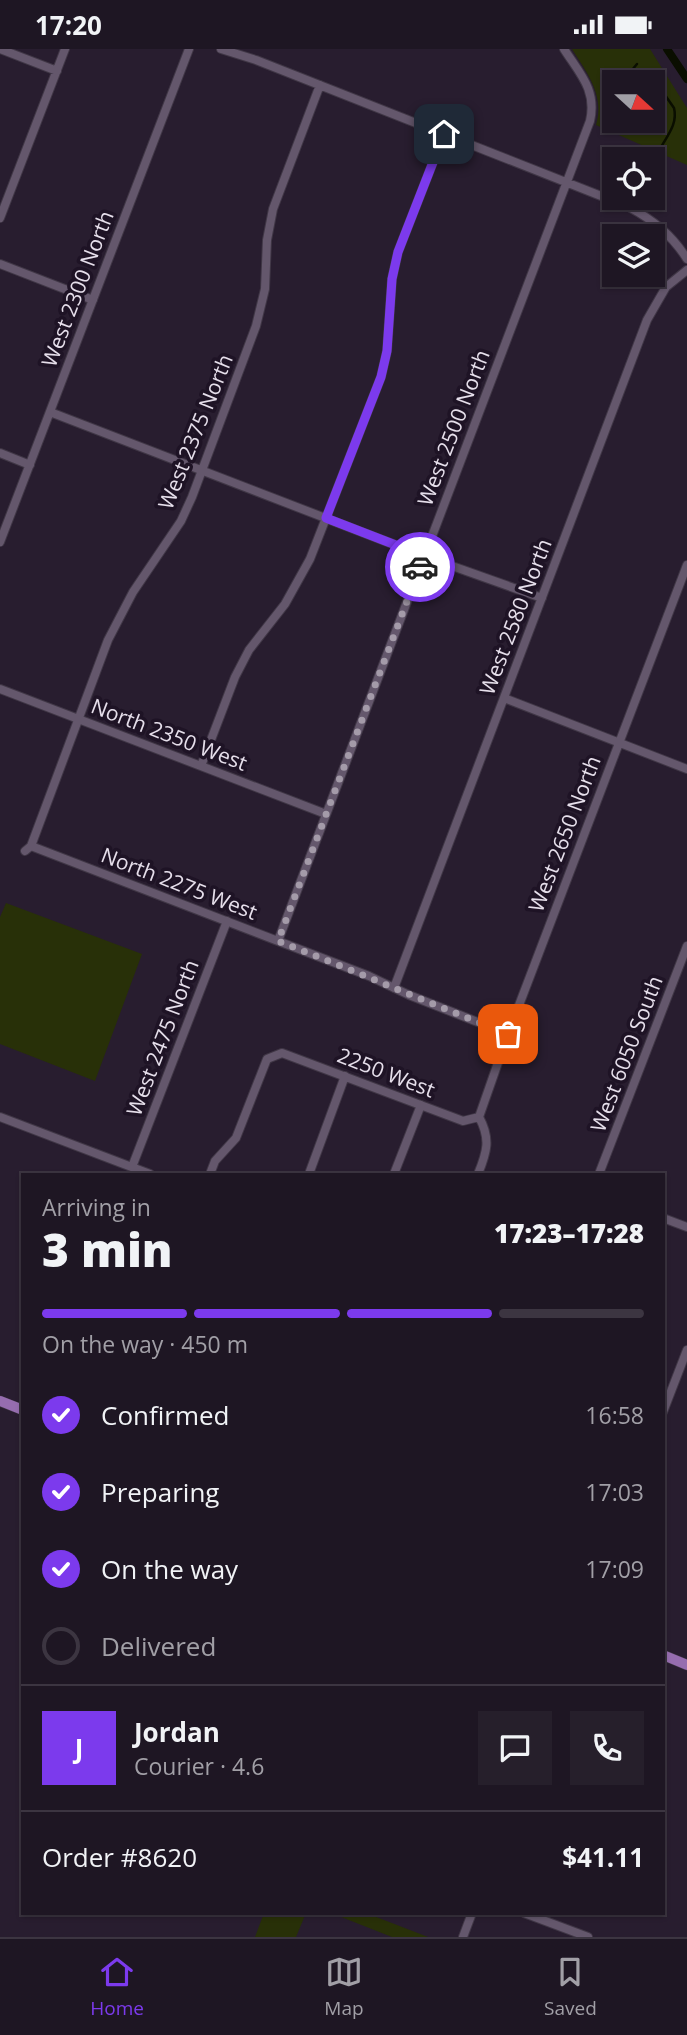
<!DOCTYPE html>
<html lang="en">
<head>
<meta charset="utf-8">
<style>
	body { margin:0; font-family:"Open Sans",sans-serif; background:#261f2b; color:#f1f3f6; height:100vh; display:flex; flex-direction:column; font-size:26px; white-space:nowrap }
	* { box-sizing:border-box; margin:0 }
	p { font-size:23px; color:#a19fa6 }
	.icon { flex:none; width:38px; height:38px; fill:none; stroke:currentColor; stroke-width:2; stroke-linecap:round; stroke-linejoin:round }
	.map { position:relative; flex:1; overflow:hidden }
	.details { position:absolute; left:21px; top:1124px; width:644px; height:742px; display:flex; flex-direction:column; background:#1e1623; border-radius:0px; box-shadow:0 2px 5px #0004,0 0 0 2px #3c3541 }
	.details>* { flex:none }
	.needle { width:46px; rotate:111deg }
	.fabs { position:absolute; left:602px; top:21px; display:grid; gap:14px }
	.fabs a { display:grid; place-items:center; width:63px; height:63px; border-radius:0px; background:#1e1623; box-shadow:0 2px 5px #0004,0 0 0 2px #3c3541; font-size:35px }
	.pin { position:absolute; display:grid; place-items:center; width:60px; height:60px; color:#fff; margin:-30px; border-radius:14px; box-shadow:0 4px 10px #0006 }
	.courier { position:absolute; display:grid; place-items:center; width:70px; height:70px; margin:-35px; border:5px solid #7c3aed; border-radius:50%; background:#fff; color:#222; box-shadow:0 2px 9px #0007 }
	.head em { font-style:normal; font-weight:800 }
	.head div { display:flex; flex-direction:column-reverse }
	.head { display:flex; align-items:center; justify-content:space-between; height:119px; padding:0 21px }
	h1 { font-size:46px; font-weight:800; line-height:52px }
	.bar { display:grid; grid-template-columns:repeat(4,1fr); gap:10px 7px; align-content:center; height:84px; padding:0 21px }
	.bar i { height:9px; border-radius:5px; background:#3c3541 }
	.bar .current { background:#7c3aed }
	.bar p { grid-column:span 4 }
	.line { display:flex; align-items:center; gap:18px; padding:0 21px; border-top:2px solid #3c3541 }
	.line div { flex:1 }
	.round { display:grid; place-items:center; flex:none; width:74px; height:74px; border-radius:0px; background:#261f2b }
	ol { padding:0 21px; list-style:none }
	li { display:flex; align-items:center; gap:21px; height:77px }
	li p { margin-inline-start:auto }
	li .icon { padding:7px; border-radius:50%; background:#7c3aed; color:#fff; stroke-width:4 }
	li:last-child { color:#a19fa6 }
	li i { width:38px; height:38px; border:4px solid #3c3541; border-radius:50% }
	.status { display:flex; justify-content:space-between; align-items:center; height:49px; padding:0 35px; background:#1e1623; direction:ltr }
	.status svg { height:19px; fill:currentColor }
	.tabs { display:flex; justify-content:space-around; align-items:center; height:98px; border-top:2px solid #3c3541; background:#1e1623; font-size:19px; color:#a19fa6 }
	.tabs a { display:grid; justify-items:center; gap:4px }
	.tabs .current { color:#7c3aed }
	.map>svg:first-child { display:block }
	.green { fill:#283008; fill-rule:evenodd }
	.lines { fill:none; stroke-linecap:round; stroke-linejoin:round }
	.stream { stroke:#0a0e00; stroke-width:2.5 }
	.canal { stroke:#0a0e00; stroke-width:8 }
	.minor-casing { stroke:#403746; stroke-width:10 }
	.major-casing { stroke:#403746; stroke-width:11 }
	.minor { stroke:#64576c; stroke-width:8 }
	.major { stroke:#966daf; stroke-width:10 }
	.done { stroke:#a49ba9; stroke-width:7; stroke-dasharray:0 12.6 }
	.route { stroke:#7c3aed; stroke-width:9 }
	.labels { text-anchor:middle; stroke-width:7; stroke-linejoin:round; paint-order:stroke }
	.street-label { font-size:21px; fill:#e6dfeb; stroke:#1e1325 }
</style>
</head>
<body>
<div class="status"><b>17:20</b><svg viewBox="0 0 49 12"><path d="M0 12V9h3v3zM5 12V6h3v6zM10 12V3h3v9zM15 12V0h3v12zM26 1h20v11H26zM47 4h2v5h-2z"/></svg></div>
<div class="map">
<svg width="687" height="1888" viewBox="0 0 687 1888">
	<rect width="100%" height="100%" fill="#281d2f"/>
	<!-- green -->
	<path class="green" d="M572 0H650L687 59V116L596 76C605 46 587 24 572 0ZM653 33V72H614V33Z
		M6 854 142 905 95 1032 0 995V868Z
		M264 1864H314L313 1867 306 1864 296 1888H255Z
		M331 1864H366L428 1888H392Z"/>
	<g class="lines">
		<!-- stream -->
		<path class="stream" d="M632 21 637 15
			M649 23 674 59C678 75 667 87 660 100
			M609 35 629 25"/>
		<!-- canal -->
		<path class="canal" d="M667 0 687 30"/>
		<defs>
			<path id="minor" d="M0 0 57 22
				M221 0 256 11 629 158C653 171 672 186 687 210
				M0 169 65 0
				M0 215 93 251
				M50 363 424 507 542 549
				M0 404 30 416
				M0 493 189 0
				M0 640 326 765
				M504 649 687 720
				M201 717 235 628 249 601 285 555 310 510 381 328 387 302 392 230 398 203 444 85
				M31 797 369 927 409 946 508 985
				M25 802 31 797 108 591 133 543 181 472 192 448 256 277 265 240 267 191 273 160 320 36
				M278 892 590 72C597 41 580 25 564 0
				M394 939 647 271 666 238 687 221
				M0 1068 150 1125
				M479 1068 508 985 687 516
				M132 1118 227 872
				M210 1125 215 1112 236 1089 267 1010 282 1004 463 1072 479 1068
				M309 1125 345 1027
				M394 1125 421 1056
				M478 1125C487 1103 491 1090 479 1068
				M599 1125 687 897
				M663 1169 687 1178
				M663 1363 687 1301
				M524 1864 588 1888
				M463 1888 472 1864"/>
			<path id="major" d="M0 1352 23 1361
				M663 1606 687 1616"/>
		</defs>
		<!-- minor casing -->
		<use href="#minor" class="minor-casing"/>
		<!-- major casing -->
		<use href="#major" class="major-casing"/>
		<!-- minor -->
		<use href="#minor" class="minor"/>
		<!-- major -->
		<use href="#major" class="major"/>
	</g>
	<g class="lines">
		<!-- done -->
		<path class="done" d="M420 518 278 892C355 922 431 955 508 985"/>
		<!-- route -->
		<path class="route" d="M420 518 424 507 326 469 381 328 387 302 392 230 398 203 444 85"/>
	</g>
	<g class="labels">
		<!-- street labels -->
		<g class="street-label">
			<text transform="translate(78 240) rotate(-69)" y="7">West 2300 North</text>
			<text transform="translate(454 379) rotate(-69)" y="7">West 2500 North</text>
			<text transform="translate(196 383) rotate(-68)" y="7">West 2375 North</text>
			<text transform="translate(516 568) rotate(-69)" y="7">West 2580 North</text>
			<text transform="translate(169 686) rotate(21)" y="7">North 2350 West</text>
			<text transform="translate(565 785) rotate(-69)" y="7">West 2650 North</text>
			<text transform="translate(179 835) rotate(21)" y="7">North 2275 West</text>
			<text transform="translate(163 989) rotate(-69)" y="7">West 2475 North</text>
			<text transform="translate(627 1005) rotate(-69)" y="7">West 6050 South</text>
			<text transform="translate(386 1024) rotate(21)" y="7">2250 West</text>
		</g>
	</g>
</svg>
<div class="fabs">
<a><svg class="needle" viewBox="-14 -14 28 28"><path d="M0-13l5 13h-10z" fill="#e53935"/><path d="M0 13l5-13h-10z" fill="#a19fa6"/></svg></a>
<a><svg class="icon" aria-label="locate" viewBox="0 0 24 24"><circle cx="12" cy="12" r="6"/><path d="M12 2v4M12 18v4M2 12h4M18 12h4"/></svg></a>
<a><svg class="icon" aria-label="layers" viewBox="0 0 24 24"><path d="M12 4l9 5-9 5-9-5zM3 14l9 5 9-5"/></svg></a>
</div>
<div class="pin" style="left:508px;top:985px;background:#ea580c"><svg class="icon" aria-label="bag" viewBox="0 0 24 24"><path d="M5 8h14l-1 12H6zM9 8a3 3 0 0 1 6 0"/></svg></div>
<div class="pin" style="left:444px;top:85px;background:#1f2937"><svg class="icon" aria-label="home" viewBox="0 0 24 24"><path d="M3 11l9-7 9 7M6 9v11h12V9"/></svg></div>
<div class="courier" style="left:420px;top:518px"><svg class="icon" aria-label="car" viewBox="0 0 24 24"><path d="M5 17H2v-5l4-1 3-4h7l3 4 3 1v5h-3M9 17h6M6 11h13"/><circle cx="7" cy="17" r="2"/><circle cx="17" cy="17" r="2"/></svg></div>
<section class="details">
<div class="head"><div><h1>3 min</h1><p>Arriving in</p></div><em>17:23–17:28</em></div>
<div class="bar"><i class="current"></i><i class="current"></i><i class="current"></i><i></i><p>On the way · 450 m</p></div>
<ol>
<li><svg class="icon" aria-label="check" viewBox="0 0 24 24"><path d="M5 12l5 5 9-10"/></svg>Confirmed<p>16:58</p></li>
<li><svg class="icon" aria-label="check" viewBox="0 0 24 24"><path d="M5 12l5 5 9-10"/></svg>Preparing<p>17:03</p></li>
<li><svg class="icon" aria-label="check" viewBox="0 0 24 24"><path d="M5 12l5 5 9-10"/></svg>On the way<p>17:09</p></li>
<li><i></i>Delivered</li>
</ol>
<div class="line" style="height:126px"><b class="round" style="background:#7c3aed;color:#fff">J</b><div><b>Jordan</b><p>Courier · 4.6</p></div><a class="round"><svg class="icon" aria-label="chat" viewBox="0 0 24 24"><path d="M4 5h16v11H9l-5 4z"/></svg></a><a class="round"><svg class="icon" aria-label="phone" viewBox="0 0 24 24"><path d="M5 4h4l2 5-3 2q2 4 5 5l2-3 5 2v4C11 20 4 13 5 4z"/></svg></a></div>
<div class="line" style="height:91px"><div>Order #8620</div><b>$41.11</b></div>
</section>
</div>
<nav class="tabs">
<a class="current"><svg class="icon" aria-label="home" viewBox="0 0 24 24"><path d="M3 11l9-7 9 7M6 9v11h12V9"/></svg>Home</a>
<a><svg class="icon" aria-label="map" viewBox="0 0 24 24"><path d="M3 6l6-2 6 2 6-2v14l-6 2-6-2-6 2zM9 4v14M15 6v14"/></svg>Map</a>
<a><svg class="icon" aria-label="saved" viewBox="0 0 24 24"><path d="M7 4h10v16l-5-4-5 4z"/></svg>Saved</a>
</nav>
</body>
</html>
